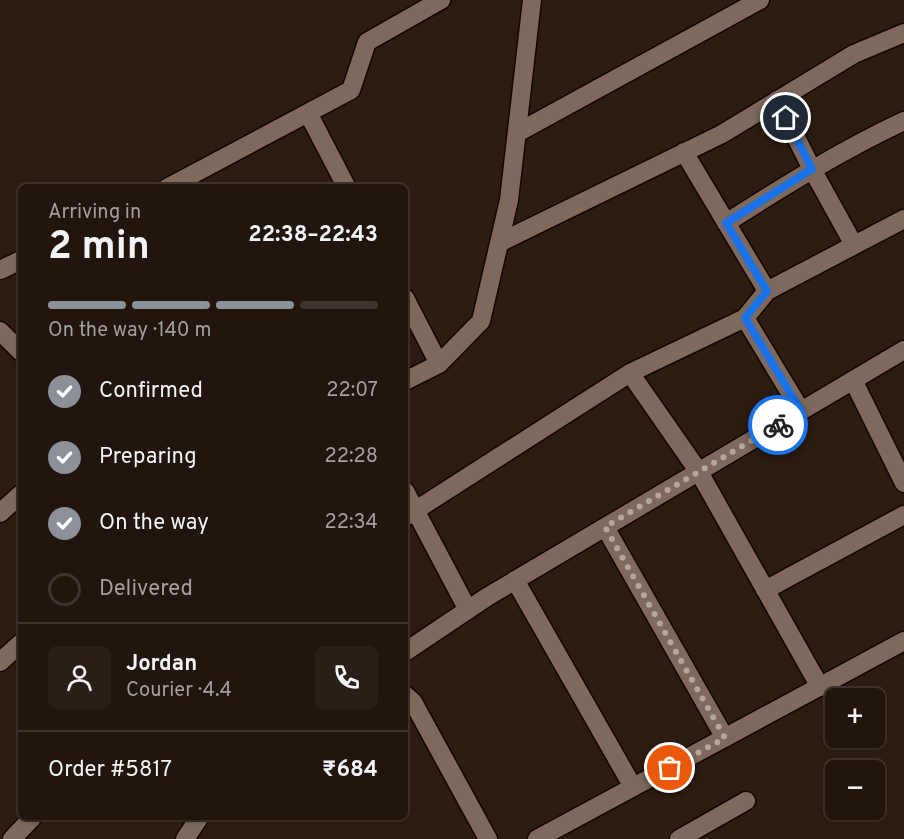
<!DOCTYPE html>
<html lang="en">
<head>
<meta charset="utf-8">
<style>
	body { margin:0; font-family:Overpass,sans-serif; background:#2a1e16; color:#f1f3f6; height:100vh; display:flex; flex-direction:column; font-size:22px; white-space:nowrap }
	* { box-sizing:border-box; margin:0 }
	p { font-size:20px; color:#a29f9d }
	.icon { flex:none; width:33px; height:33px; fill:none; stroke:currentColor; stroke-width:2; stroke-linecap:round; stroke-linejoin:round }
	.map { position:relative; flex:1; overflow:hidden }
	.side { position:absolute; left:18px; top:184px; width:390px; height:636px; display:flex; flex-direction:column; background:#22150d; border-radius:9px; box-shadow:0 2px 4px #0004,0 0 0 2px #3f342e }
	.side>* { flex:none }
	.tools { position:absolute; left:825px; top:688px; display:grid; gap:12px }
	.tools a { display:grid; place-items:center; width:60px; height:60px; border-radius:9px; background:#22150d; box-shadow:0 2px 4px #0004,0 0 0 2px #3f342e; font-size:30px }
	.pin { position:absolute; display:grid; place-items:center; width:51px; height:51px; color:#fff; margin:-26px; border:3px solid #fff; border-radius:50%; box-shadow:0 2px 6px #0007 }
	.courier { position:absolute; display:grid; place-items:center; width:60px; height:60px; margin:-30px; border:4px solid #1a73e8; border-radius:50%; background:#fff; color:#222; box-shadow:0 2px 8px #0007 }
	.head em { font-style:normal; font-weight:700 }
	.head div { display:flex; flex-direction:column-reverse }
	.head { display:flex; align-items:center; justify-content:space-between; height:102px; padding:0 30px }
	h1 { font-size:39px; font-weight:700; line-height:45px }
	.bar { display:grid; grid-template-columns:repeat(4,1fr); gap:9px 6px; align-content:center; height:72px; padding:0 30px }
	.bar i { height:8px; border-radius:4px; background:#3f342e }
	.bar .on { background:#8c9099 }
	.bar p { grid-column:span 4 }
	.line { display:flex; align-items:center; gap:15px; padding:0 30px; border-top:2px solid #3f342e }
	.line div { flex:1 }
	.round { display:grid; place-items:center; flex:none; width:63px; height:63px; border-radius:9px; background:#2a1e16 }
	ol { padding:0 30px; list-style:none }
	li { display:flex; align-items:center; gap:18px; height:66px }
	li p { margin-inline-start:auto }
	li .icon { padding:6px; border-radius:50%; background:#8c9099; color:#fff; stroke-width:4 }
	li:last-child { color:#a29f9d }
	li i { width:33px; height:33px; border:3px solid #3f342e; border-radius:50% }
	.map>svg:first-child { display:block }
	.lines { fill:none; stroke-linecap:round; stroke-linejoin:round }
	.minor-casing { stroke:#150601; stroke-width:21 }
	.minor { stroke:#7f695d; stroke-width:18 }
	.done { stroke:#b4a69d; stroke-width:6; stroke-dasharray:0 10.8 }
	.route { stroke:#1a73e8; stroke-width:8 }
</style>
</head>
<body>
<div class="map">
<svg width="904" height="839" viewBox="0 0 904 839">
	<rect width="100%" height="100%" fill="#2d1c11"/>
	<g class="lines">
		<defs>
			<path id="minor" d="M777 100 812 169 854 245
				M308 113 347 188
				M517 133 760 0
				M684 152 767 291
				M167 188 351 90 367 42 441 0
				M726 223C784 186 842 150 904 121
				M499 243 722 134 854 54 904 33
				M0 270 21 260
				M405 298 439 364
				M745 318 801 411
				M0 331 21 352
				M853 380 904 483
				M405 381 439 364 481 321 509 200 532 0
				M405 491 468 610
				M0 513 21 494
				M405 517 630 373
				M605 527 725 738
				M515 580 633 787
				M765 590 904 515
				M405 652 487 597 904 350
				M0 662 21 643
				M820 687 699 472 630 373 745 318 767 291 904 219
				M405 695 413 702 488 839
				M12 839 32 818
				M185 839 199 818
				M537 839 904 641
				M679 839 746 801"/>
		</defs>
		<!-- minor casing -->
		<use href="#minor" class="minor-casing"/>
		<!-- minor -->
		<use href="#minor" class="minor"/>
	</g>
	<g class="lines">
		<!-- done -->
		<path class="done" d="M670 768 725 738 605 527 778 425"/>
		<!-- route -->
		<path class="route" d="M778 425 801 411 745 318 767 291 726 223 812 169 786 118"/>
	</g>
</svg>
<div class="tools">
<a>+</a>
<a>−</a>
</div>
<div class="pin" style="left:670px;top:768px;background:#ea580c"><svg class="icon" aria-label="bag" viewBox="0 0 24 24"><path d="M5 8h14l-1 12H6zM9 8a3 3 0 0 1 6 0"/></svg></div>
<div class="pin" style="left:786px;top:118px;background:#1f2937"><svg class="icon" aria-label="home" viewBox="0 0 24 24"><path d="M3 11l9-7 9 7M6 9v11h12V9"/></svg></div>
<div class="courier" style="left:778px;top:425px"><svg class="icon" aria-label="bike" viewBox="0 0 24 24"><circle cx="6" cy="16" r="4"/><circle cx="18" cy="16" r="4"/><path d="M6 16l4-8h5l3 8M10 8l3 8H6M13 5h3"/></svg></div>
<section class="side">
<div class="head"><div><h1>2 min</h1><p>Arriving in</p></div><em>22:38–22:43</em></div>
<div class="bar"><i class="on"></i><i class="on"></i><i class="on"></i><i></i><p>On the way · 140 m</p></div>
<ol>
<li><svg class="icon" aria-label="check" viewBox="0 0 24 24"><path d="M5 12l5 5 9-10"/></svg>Confirmed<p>22:07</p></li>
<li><svg class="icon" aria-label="check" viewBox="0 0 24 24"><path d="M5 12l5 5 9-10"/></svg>Preparing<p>22:28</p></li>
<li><svg class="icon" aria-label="check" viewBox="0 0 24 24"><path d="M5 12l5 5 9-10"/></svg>On the way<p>22:34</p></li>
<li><i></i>Delivered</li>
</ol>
<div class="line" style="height:108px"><a class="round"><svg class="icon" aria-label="person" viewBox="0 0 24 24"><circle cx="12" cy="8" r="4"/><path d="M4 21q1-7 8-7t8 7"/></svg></a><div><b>Jordan</b><p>Courier · 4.4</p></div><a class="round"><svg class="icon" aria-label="phone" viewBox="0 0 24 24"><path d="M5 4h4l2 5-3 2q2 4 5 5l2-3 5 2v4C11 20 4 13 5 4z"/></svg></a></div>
<div class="line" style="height:78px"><div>Order #5817</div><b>₹684</b></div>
</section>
</div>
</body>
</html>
